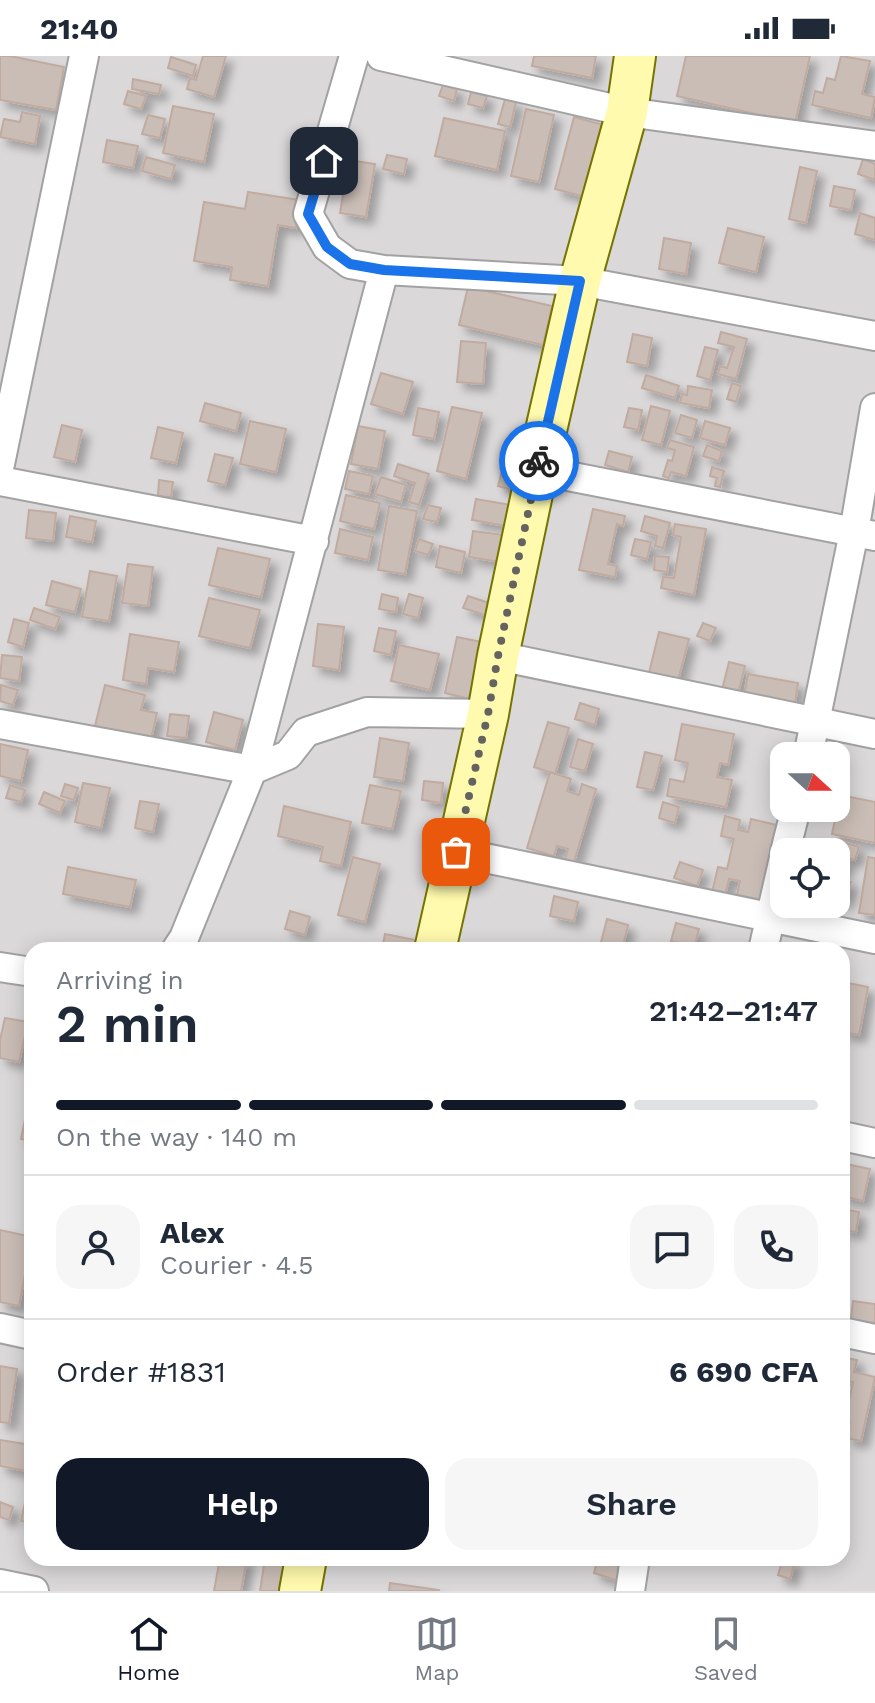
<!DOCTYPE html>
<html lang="en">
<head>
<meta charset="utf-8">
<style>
	body { margin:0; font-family:"Work Sans",sans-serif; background:#f6f6f7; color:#1f2937; height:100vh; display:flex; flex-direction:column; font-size:30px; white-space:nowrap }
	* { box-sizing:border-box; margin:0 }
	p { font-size:26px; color:#747a83 }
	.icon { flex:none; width:44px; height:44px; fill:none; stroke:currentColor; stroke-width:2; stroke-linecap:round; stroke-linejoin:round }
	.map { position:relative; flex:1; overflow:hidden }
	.panel { position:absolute; left:24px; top:886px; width:826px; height:624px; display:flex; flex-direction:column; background:#fff; border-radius:24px; box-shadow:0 4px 20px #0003 }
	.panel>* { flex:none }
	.needle { width:52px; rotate:111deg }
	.fabs { position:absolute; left:770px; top:686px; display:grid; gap:16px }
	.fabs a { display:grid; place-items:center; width:80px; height:80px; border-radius:16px; background:#fff; box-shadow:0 4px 20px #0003; font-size:40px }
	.pin { position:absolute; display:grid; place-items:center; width:68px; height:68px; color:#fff; margin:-34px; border-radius:16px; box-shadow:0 4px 12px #0006 }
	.courier { position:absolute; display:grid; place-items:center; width:80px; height:80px; margin:-40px; border:6px solid #1a73e8; border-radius:50%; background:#fff; color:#222; box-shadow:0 2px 10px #0007 }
	.overview em { font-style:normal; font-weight:600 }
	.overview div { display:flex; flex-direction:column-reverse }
	.overview { display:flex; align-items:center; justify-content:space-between; height:136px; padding:0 32px }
	h1 { font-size:52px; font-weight:600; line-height:60px }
	.bar { display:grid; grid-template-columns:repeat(4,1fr); gap:12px 8px; align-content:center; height:96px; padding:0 32px }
	.bar i { height:10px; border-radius:6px; background:#e0e1e3 }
	.bar .selected { background:#111827 }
	.bar p { grid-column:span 4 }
	.line { display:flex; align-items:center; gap:20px; padding:0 32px; border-top:2px solid #e0e1e3 }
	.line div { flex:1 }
	.round { display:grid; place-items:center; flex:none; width:84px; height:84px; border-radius:24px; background:#f6f6f7 }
	.button { display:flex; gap:16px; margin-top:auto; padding:16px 32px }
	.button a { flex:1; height:92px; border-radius:24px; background:#111827; color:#fff; font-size:32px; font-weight:600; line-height:92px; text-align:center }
	.button a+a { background:#f6f6f7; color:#1f2937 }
	.status { display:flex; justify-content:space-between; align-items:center; height:56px; padding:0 40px; background:#fff; direction:ltr }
	.status svg { height:22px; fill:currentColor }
	.tabs { display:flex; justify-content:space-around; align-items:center; height:112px; border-top:2px solid #e0e1e3; background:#fff; font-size:22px; color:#747a83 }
	.tabs a { display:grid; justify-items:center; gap:4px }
	.tabs .selected { color:#111827 }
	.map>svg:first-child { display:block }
	.residential { fill:#dad8d8; fill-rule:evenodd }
	.building { fill:#cabdb6; stroke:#c1aba1; stroke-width:2; filter:url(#shadow) }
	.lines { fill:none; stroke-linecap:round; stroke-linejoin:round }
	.minor-casing { stroke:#a2a2a2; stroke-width:32 }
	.secondary-casing { stroke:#757400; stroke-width:44 }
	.minor { stroke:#fff; stroke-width:28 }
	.secondary { stroke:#fffaad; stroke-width:40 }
	.done { stroke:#656360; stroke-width:8; stroke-dasharray:0 14.4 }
	.route { stroke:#1a73e8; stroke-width:10 }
</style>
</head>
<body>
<div class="status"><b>21:40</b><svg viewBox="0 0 49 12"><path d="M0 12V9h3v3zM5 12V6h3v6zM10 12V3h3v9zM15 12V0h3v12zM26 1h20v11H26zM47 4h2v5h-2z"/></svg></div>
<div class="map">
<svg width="875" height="1535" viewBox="0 0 875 1535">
	<defs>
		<filter id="shadow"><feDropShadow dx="7" dy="7" stdDeviation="4" flood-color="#0004"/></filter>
	</defs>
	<rect width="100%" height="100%" fill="#eee8e0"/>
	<!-- residential -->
	<path class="residential" d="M0 0H875V1535H0ZM784 700H836V752H784ZM784 796H836V848H784ZM32 894H842V1502H32Z"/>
	<!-- building -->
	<path class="building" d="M0 0H10L64 11 56 54 0 44Z
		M203 0H226L214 41 187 33 190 22 196 24Z
		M534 0H596L592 22 532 10Z
		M686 0H810L795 67 677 40Z
		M841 0 870 5 862 38 875 41 871 62 812 49 815 35 823 37 827 22 835 24Z
		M171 1 196 9 193 20 168 12Z
		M133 23 161 29 159 38 132 33Z
		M443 29 457 33 454 45 439 40Z
		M128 35 146 40 141 53 124 48Z
		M471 36 487 40 483 52 468 48Z
		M505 43 516 46 510 71 498 68Z
		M173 50 214 58 204 106 163 97Z
		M526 53 554 59 539 126 511 120Z
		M22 56 40 60 35 88 0 81 4 63 20 66Z
		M148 59 165 63 160 82 142 78Z
		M574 61 604 69 585 141 555 133Z
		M444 62 505 75 497 114 435 100Z
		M107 84 138 90 133 112 103 106Z
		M387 99 407 103 404 118 383 113Z
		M146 101 175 109 171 123 142 115Z
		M863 103 875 108V124L858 118Z
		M349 104 375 108 366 161 340 157Z
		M800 111 817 115 806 167 789 163Z
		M834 130 855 134 851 154 830 150Z
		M248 136 300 144 296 172 278 169 268 230 230 224 232 211 194 205 204 146 245 153Z
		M860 157 875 162V184L855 178Z
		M728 172 764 181 756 216 719 207Z
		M664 182 691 187 686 218 659 213Z
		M468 231 552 250 543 289 459 269Z
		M721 276 747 283 736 323 718 318 720 310 727 312 734 291 718 287Z
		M633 278 652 282 647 310 627 306Z
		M461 285 486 287 483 328 457 326Z
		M705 291 718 294 710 324 697 320Z
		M381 317 413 326 403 358 371 348Z
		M646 319 679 330 675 342 642 332Z
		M732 327 741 330 736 346 727 343Z
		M688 330 712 334 709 352 680 347 682 338 687 339Z
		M205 347 241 357 236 375 200 365Z
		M651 350 670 355 661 389 642 384Z
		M452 351 482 357 466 423 437 415Z
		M418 352 439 356 434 383 413 379Z
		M629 352 642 354 638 374 624 371Z
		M681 359 697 364 692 382 675 377Z
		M250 365 286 373 276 416 240 408Z
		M705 365 730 372 725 389 700 382Z
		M62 369 82 374 75 406 54 401Z
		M358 370 385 375 378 413 351 408Z
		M158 371 183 377 176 407 151 402Z
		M670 384 694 391 686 420 671 416 669 422 663 420 668 404 672 405 675 394 667 392Z
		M707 389 722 395 719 405 703 400Z
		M609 395 632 401 628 416 605 409Z
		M215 398 233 402 225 429 208 425Z
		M398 408 429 418 419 449 409 446 415 427 394 420Z
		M504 408 518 412 512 434 498 430Z
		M712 411 724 415 720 431 715 430 717 422 710 420Z
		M349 415 373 420 369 438 345 433Z
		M381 421 406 429 401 446 375 438Z
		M159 424 173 426 171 441 158 440Z
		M346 439 380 447 374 473 340 465Z
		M476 443 511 449 507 470 472 464Z
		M428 449 441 452 437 466 423 463Z
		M389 450 417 455 405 518 378 514Z
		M593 453 625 460 623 470 617 468 608 508 617 510 615 521 579 514Z
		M29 454 56 457 53 485 26 482Z
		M70 460 96 465 92 486 66 481Z
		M645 460 670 467 663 492 655 490 657 480 641 475Z
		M675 468 706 473 694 539 661 532 663 521 674 522 681 481 673 479Z
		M340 473 373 481 368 504 335 497Z
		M473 475 504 479 501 506 469 501Z
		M419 483 433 488 428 499 415 495Z
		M635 483 651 486 647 503 631 499Z
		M440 490 465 496 461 517 436 511Z
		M218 492 270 503 261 541 209 529Z
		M655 500 669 501 667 516 654 514Z
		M128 508 153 511 148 550 122 547Z
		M90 515 117 520 109 565 82 561Z
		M52 525 81 533 75 556 46 549Z
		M382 538 398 542 396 556 379 553Z
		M409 538 423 542 418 562 403 558Z
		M468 540 489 547 485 559 463 552Z
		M209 542 260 554 250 592 199 580Z
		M34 552 60 561 55 573 30 564Z
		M14 563 29 567 23 591 8 586Z
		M703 567 716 572 710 585 697 580Z
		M318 568 344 571 339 614 313 610Z
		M379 572 396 575 391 599 374 595Z
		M659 576 689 583 678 624 649 617Z
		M130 578 179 586 174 616 148 612 146 628 123 624Z
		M457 581 482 586 470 643 445 637Z
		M399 589 439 598 430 634 391 625Z
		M2 599 22 601 19 625 0 622Z
		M729 606 745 610 738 638 722 634Z
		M748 618 798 627 795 648 744 639Z
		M1 629 18 634 13 649 0 645Z
		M105 629 145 639 141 654 157 657 151 683 95 670Z
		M580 647 599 653 595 669 575 663Z
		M214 656 243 664 235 694 206 686Z
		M170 658 189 660 186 682 167 680Z
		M548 666 569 672 555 718 534 711Z
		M682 668 734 678 728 709 720 707 717 721 732 724 726 751 667 740 670 723 684 726 688 707 675 704Z
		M380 682 409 687 403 725 374 721Z
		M578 683 593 688 585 715 570 711Z
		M0 688 28 694 21 725 0 720Z
		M645 696 662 700 653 734 637 731Z
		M550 716 571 723 567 735 579 739 582 728 596 733 574 806 565 803 568 793 557 790 554 800 527 792Z
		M424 725 443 727 441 747 422 744Z
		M83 727 110 732 101 772 75 766Z
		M65 728 78 732 74 744 61 740Z
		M10 729 25 734 21 746 6 742Z
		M370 729 401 735 392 773 362 767Z
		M44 736 65 745 60 757 39 748Z
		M840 739 875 746V787L832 778Z
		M140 745 159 748 153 776 135 772Z
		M663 746 679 751 675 767 659 762Z
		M284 750 351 766 341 810 320 805 323 791 278 780Z
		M725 760 740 764 738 774 748 776 751 763 781 770 764 845 737 839 740 825 729 823 725 839 712 836 718 811 727 813 734 783 721 780Z
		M833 783 859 791 855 804 847 802 842 817 836 815V805L839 806 842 798 829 794Z
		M353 801 380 808 365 866 338 859Z
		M868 801 875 802V859L859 857Z
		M680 806 703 814 697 830 674 822Z
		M68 811 136 824 130 851 63 838Z
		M836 822 851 826 845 845 836 842Z
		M554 840 578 846 574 865 550 860Z
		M290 855 310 861 305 879 285 873Z
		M607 863 628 869 622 894H599Z
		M676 867 699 873 694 892 671 885Z
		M385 878 415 884 413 894H382Z
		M843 926 868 931 859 979 842 976Z
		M5 962 28 966 19 1006 0 1002V984Z
		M32 1030V1085L21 1083Z
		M846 1108 870 1113 863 1145 842 1140V1125Z
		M842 1153 859 1156 856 1176 842 1174Z
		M0 1174 32 1181 19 1250 0 1246Z
		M853 1245 875 1248V1267L851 1263Z
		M842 1301 857 1304 854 1316 875 1321 861 1385 846 1382 850 1366 842 1364V1339L850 1341 853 1326 842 1324Z
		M0 1310 17 1313 9 1367 0 1366Z
		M0 1384 32 1389V1416L0 1410Z
		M28 1433 32 1434V1467L21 1465Z
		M0 1446 13 1451 9 1464 0 1461Z
		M220 1502H247L241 1535H214Z
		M265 1502H302L297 1535H260Z
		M598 1502H626L619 1525 594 1517Z
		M783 1502 795 1506 790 1523 778 1519Z
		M390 1527 439 1534V1535H389Z"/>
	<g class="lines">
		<defs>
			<path id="minor" d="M354 0 308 158 327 191 350 208 384 214 580 225 875 280
				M381 0 627 56 875 90
				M0 408 84 0
				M537 414 875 480
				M0 425 314 485
				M498 600 875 678
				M0 668 252 714 288 699 306 676 367 656 488 658
				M808 700 854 476 875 352
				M456 796 875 883
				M785 796 796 752
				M176 894 184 882 252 714 384 214
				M763 894 784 802
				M0 911 32 916
				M842 1080 875 1087
				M0 1272 32 1279
				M842 1276 875 1283
				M0 1528 34 1535
				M630 1535 635 1502"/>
			<path id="secondary" d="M435 894 488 658 498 600 537 414 580 225 627 56 635 0
				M300 1535 306 1502"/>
		</defs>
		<!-- minor casing -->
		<use href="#minor" class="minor-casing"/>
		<!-- secondary casing -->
		<use href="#secondary" class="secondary-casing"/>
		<!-- minor -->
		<use href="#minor" class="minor"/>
		<!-- secondary -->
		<use href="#secondary" class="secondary"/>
	</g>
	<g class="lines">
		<!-- done -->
		<path class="done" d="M456 796 488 658 498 600 539 405"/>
		<!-- route -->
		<path class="route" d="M324 105 308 158 327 191 350 208 384 214 580 225 539 405"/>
	</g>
</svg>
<div class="fabs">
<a><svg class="needle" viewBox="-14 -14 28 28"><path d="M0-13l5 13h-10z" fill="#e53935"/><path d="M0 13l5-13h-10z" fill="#747a83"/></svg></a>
<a><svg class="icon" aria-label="locate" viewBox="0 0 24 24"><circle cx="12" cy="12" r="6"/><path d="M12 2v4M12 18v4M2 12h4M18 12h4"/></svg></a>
</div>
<div class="pin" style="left:456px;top:796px;background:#ea580c"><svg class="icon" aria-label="bag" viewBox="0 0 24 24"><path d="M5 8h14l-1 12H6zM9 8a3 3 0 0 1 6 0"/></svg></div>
<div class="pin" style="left:324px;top:105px;background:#1f2937"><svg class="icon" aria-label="home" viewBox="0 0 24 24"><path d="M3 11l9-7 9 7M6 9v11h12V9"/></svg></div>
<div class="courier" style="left:539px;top:405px"><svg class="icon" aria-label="bike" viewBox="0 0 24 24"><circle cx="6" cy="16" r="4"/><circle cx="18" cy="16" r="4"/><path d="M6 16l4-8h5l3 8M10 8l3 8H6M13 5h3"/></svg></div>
<section class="panel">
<div class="overview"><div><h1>2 min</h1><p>Arriving in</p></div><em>21:42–21:47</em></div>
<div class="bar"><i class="selected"></i><i class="selected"></i><i class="selected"></i><i></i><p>On the way · 140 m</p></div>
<div class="line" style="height:144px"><a class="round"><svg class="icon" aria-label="person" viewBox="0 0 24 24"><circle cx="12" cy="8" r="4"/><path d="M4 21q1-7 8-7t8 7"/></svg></a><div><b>Alex</b><p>Courier · 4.5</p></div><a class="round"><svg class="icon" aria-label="chat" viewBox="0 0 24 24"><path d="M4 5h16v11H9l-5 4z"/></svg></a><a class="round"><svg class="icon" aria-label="phone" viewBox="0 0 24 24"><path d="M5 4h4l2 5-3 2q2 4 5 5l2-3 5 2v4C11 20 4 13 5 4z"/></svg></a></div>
<div class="line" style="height:104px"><div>Order #1831</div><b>6 690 CFA</b></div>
<div class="button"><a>Help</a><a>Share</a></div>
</section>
</div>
<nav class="tabs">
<a class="selected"><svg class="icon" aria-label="home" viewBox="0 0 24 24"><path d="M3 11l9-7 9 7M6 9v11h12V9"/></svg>Home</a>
<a><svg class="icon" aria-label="map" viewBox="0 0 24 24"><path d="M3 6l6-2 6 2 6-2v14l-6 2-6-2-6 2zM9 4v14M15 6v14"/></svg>Map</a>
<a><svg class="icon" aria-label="saved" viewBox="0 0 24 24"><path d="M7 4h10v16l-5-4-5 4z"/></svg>Saved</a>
</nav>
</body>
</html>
